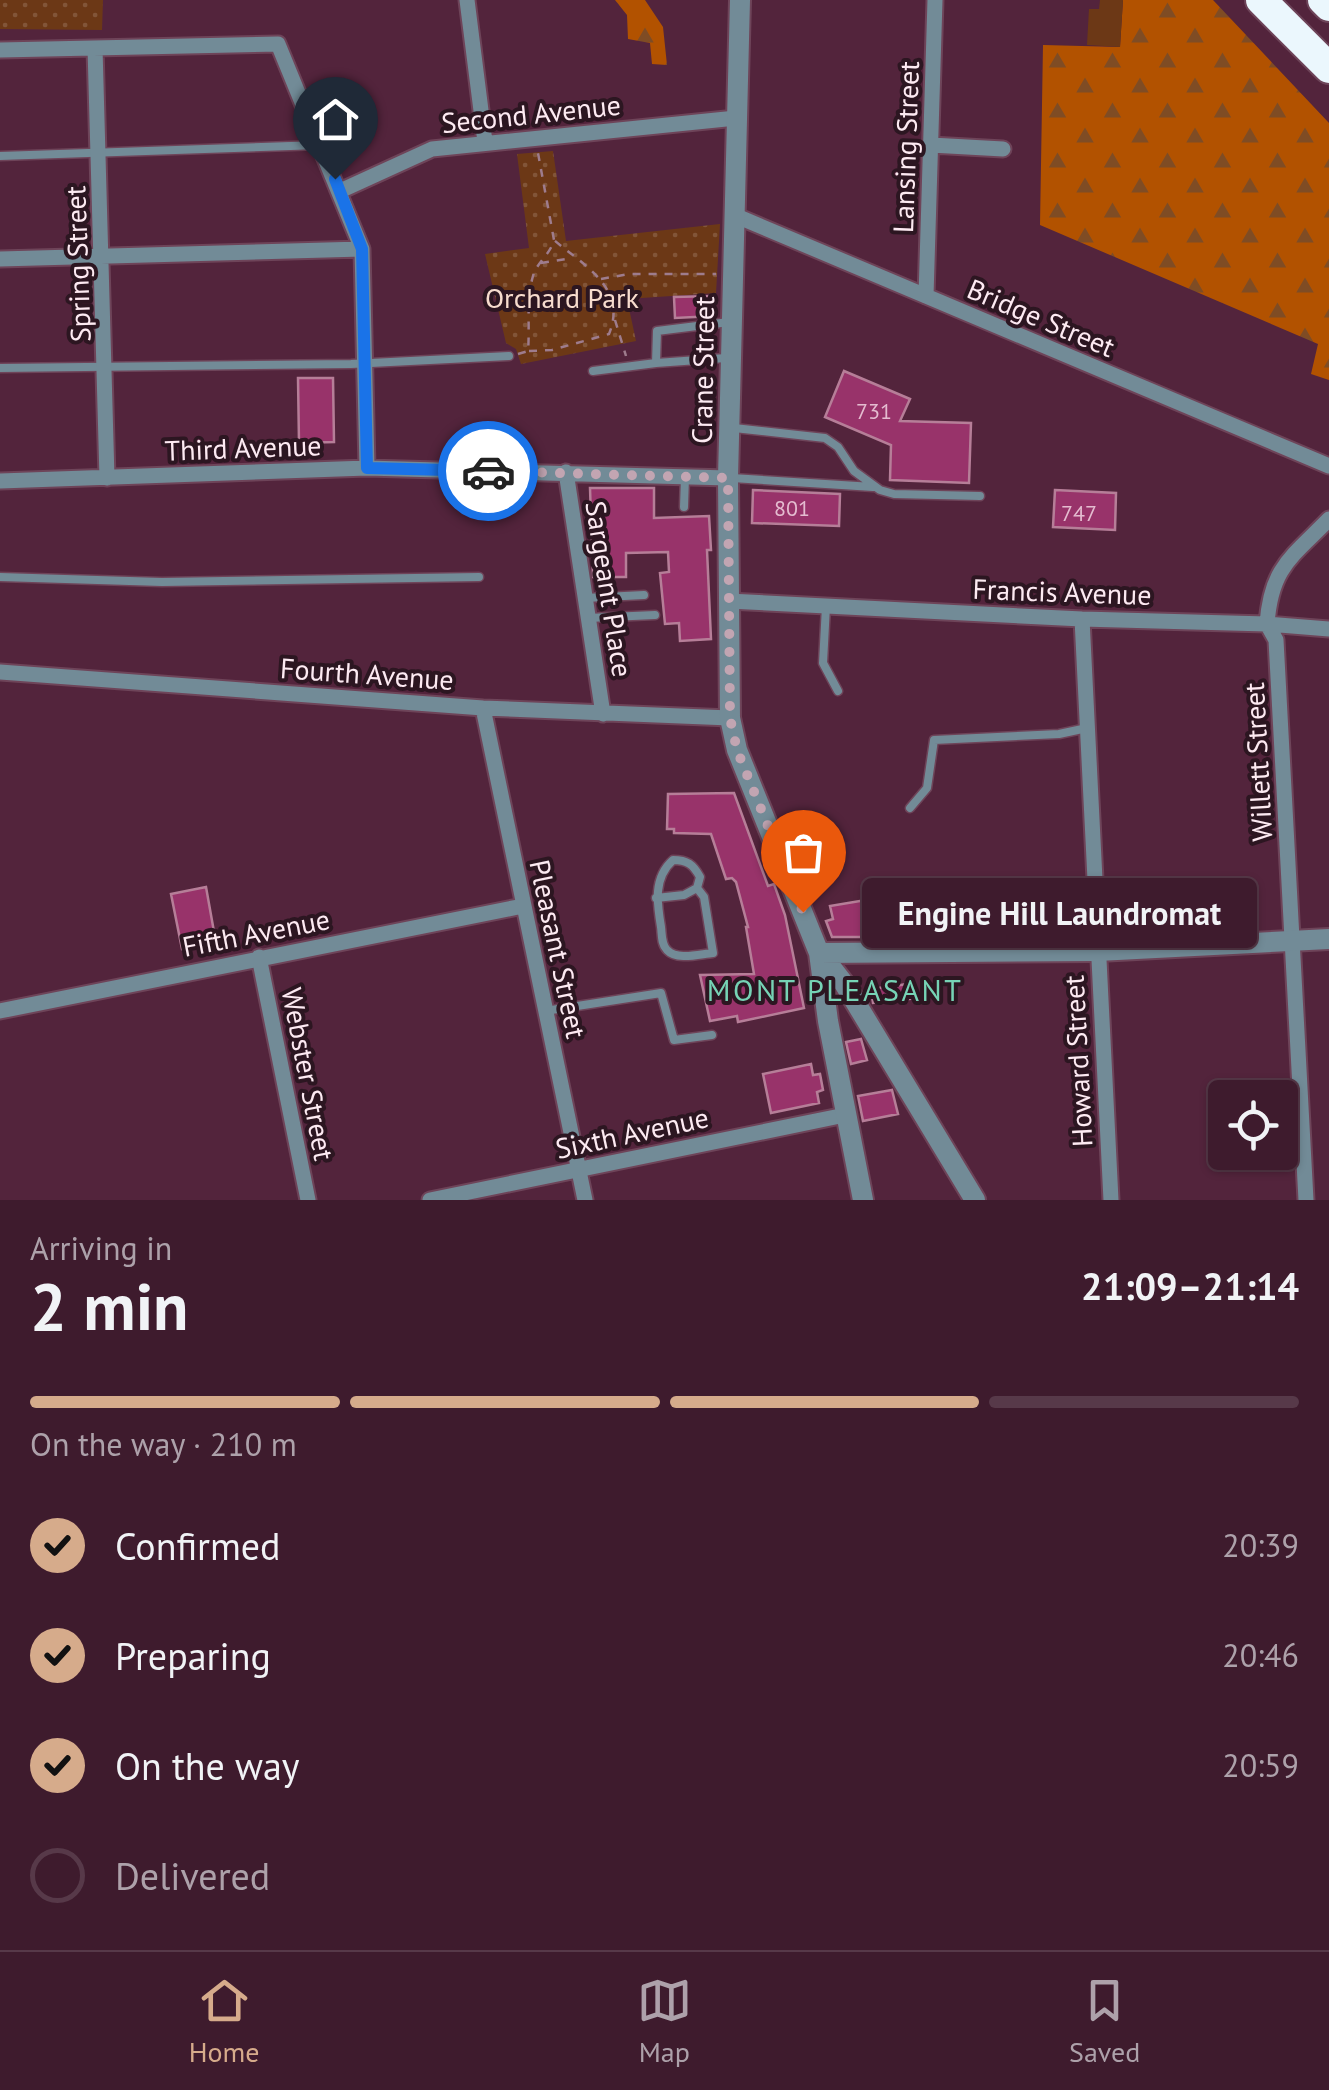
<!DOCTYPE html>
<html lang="en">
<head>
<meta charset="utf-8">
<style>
	body { margin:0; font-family:"PT Sans",sans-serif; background:#492839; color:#f1f3f6; height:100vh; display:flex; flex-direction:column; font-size:38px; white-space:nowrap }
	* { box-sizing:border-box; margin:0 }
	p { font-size:32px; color:#ada1aa }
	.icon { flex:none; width:55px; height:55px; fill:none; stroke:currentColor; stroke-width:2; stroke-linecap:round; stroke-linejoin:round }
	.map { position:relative; height:1200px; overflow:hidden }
	.sheet { display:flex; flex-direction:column; background:#3e1b2d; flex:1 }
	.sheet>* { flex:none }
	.controls { position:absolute; left:1208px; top:1080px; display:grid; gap:20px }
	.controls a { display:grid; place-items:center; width:90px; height:90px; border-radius:10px; background:#3e1b2d; box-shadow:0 2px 8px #0004,0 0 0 2px #573949; font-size:50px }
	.pin { position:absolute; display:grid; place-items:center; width:85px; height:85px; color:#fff; margin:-102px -42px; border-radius:50% 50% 50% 0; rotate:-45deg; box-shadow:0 0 10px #0007 }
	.pin .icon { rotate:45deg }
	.courier { position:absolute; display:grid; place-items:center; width:100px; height:100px; margin:-50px; border:8px solid #1a73e8; border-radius:50%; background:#fff; color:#222; box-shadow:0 2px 12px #0007 }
	.bubble { position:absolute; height:70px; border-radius:10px; background:#3e1b2d; box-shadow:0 2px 8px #0004,0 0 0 2px #573949; font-size:32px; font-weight:800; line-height:70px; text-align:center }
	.headline em { font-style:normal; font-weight:800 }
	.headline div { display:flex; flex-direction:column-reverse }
	.headline { display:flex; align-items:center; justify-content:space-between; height:170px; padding:0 30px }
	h1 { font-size:65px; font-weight:800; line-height:75px }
	.bar { display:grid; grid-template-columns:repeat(4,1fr); gap:15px 10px; align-content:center; height:120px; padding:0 30px }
	.bar i { height:12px; border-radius:8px; background:#573949 }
	.bar .on { background:#d6ab8b }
	.bar p { grid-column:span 4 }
	ol { padding:0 30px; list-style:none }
	li { display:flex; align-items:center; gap:30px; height:110px }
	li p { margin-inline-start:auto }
	li .icon { padding:10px; border-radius:50%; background:#d6ab8b; color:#111; stroke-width:4 }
	li:last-child { color:#ada1aa }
	li i { width:55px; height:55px; border:5px solid #573949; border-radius:50% }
	.tab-bar { display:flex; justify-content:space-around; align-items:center; height:140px; border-top:2px solid #573949; background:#3e1b2d; font-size:28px; color:#ada1aa }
	.tab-bar a { display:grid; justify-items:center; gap:5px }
	.tab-bar .on { color:#d6ab8b }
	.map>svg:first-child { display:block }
	.grass { fill:url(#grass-dots) }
	.forest { fill:url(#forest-firs) }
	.garden { fill:#6c3816 }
	.building { fill:#98336a; stroke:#b67e98; stroke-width:2.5 }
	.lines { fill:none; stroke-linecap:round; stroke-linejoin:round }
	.service-casing { stroke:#6e4459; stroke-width:11 }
	.minor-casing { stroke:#6e4459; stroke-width:19 }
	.tertiary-casing { stroke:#6e4459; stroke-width:24 }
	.motorway-casing { stroke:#6e4459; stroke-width:34 }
	.path { stroke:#9e7c8d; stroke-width:2.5; stroke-dasharray:8 8; stroke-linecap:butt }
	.service { stroke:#728b97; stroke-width:8 }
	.minor { stroke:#728b97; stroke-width:15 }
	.tertiary { stroke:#728b97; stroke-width:20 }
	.motorway { stroke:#ebf7fd; stroke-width:30 }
	.done { stroke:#c2a5b2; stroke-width:10; stroke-dasharray:0 18 }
	.route { stroke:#1a73e8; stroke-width:12 }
	.labels { text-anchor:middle; stroke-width:8; stroke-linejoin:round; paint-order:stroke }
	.number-label { font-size:22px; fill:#e4bcd0 }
	.street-label { font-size:28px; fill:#fdeaf2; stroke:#2c1621 }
	.park-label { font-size:28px; fill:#f7dcce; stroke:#2c1621 }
	.neighbourhood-label { font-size:30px; letter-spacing:2.5px; fill:#76d3b5; stroke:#2c1621 }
</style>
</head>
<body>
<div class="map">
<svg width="1329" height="1200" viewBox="0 0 1329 1200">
	<defs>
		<pattern id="grass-dots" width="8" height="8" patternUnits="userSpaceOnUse" patternTransform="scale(2.5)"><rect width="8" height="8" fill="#6c3816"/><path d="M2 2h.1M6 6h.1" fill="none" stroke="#825538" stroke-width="1.8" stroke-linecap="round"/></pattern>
		<pattern id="forest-firs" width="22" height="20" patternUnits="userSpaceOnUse" patternTransform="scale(2.5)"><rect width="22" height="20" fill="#b25200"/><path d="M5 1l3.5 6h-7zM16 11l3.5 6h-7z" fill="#7f4c24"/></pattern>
	</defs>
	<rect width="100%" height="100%" fill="#53243c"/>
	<!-- grass -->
	<path class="grass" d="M0 0H103L102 30 0 29Z
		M553 151 566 241 720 224 716 293 627 299 636 341 521 364 516 349 506 343 485 254 529 248 517 154Z"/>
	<!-- forest -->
	<path class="forest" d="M615 0H645L663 27 667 65 652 64 650 43 628 39 627 15Z
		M1123 0H1213L1329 123V380L1311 374 1318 344 1040 225 1043 45 1120 47Z"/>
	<!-- garden -->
	<path class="garden" d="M1100 0H1123L1120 47 1087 45 1089 9H1099Z"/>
	<!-- building -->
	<path class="building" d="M713 296 714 316 675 318 674 297Z
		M844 371 910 399 900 421 971 423 969 483 890 480 891 445 825 417Z
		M298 378H333L334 442 299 443Z
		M590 488H654V518L709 516 711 550H707L711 639 680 641 679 623 665 624 660 573 669 572 668 552 626 553V577H593Z
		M753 490 840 494 839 526 752 523Z
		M1055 490 1116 493 1115 530 1053 527Z
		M734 793 768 886 774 884 785 915 804 1008 738 1022 737 1016 710 1021 700 975 754 974 746 927H748L736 882 732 878 726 879 711 834 674 833V829H667L668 794Z
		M206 887 216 943 182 949 171 894Z
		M866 900 865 920 876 921 875 937H832L826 921 833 919 830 906Z
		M908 984 910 999 873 1003 871 989Z
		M861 1039 867 1060 851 1064 846 1042Z
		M811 1064 813 1075 820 1074 823 1090 817 1092 819 1103 771 1113 763 1074Z
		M892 1090 898 1114 863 1121 858 1096Z"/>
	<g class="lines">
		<defs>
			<path id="service" d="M0 156 320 145
				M726 358 656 363 657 331 729 322
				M0 368 351 364 509 356
				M593 371 656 363
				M734 428 825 438 838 447 854 471 880 490 894 494 980 496
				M732 478 873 487
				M684 507 685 477
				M0 577 162 582 479 577
				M585 598 644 595
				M826 606 823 663 838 691
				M588 618 655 615
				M910 808 927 788 934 740 1059 734 1087 728
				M656 898 684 895 697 888 700 877C693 864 687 860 673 860 653 878 657 903 661 927 662 934 661 944 667 950 677 961 700 954 713 953L704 897 697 888
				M545 1011 661 993 674 1040 712 1035"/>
			<path id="minor" d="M467 0 485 142
				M95 48 107 478
				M0 50 278 44 362 249 367 468
				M931 145 1003 149
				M340 191 432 149 736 118
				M734 215 1329 466
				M0 259 362 249
				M926 296 935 0
				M566 472 603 714
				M0 481 367 468 728 478
				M728 601 1082 619 1267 624C1271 567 1292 557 1329 519
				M1082 619 1111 1200
				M1267 624 1276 640 1306 1200
				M1267 624 1329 629
				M0 672 483 708 730 718
				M483 708 585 1200
				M259 957 308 1200
				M0 1011 523 906
				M430 1200 845 1115"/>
			<path id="tertiary" d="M740 0 728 478 730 718 737 750 819 953 828 1021 863 1200
				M819 953 1098 951 1329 939
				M821 954 845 985 975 1200"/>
			<path id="motorway" d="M1261 0 1329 68
				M1323 0 1329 6"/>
		</defs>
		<!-- service casing -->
		<use href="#service" class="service-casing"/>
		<!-- minor casing -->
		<use href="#minor" class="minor-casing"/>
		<!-- tertiary casing -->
		<use href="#tertiary" class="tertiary-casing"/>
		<!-- motorway casing -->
		<use href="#motorway" class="motorway-casing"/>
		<!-- path -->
		<path class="path" d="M541 263 572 258
			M601 279 629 274H716
			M615 320 626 356
			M529 351 552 350 609 334C628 288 583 265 554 240
			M518 354 528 351C530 327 526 300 533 276 537 262 550 255 554 240L538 153"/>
		<!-- service -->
		<use href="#service" class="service"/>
		<!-- minor -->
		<use href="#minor" class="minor"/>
		<!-- tertiary -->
		<use href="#tertiary" class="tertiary"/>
		<!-- motorway -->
		<use href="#motorway" class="motorway"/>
	</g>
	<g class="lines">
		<!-- done -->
		<path class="done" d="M488 471 728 478 730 718 737 750 803 912"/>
		<!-- route -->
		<path class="route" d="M335 179 362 249 367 468 488 471"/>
	</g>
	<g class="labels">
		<!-- number labels -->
		<g class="number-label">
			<text x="874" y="419">731</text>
			<text x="792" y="516">801</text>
			<text x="1079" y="521">747</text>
		</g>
		<!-- street labels -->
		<g class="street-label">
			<text transform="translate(531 114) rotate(-6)" y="10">Second Avenue</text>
			<text transform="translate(906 147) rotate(-88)" y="10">Lansing Street</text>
			<text transform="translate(78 264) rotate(-92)" y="10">Spring Street</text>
			<text transform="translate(1041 318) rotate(23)" y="10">Bridge Street</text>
			<text transform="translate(703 370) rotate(-89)" y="10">Crane Street</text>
			<text transform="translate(243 448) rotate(-2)" y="10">Third Avenue</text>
			<text transform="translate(609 589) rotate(81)" y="10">Sargeant Place</text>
			<text transform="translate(1062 592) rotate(2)" y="10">Francis Avenue</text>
			<text transform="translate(367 674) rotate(4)" y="10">Fourth Avenue</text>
			<text transform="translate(1258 762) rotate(-93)" y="10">Willett Street</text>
			<text transform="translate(256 933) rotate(-11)" y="10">Fifth Avenue</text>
			<text transform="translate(558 949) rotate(78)" y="10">Pleasant Street</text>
			<text transform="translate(1078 1061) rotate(-93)" y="10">Howard Street</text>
			<text transform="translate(308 1074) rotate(79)" y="10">Webster Street</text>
			<text transform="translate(632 1133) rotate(-12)" y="10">Sixth Avenue</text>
		</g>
		<!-- park labels -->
		<g class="park-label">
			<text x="562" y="308">Orchard Park</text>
		</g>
		<!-- neighbourhood labels -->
		<g class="neighbourhood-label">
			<text x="835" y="1001">MONT PLEASANT</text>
		</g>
	</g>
</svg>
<div class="controls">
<a><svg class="icon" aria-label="locate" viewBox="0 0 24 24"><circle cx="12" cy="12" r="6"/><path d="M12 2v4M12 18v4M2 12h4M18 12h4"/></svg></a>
</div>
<div class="pin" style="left:803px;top:912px;background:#ea580c"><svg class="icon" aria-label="bag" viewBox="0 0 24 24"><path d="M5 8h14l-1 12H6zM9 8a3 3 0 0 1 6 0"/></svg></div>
<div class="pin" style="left:335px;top:179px;background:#1f2937"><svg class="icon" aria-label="home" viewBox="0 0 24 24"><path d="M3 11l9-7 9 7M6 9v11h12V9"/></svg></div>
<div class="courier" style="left:488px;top:471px"><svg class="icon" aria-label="car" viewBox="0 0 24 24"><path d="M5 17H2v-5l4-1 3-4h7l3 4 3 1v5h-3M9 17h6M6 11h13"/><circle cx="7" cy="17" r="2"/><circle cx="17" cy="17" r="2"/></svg></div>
<div class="bubble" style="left:862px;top:878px;width:395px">Engine Hill Laundromat</div>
</div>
<section class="sheet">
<div class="headline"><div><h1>2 min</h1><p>Arriving in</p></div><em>21:09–21:14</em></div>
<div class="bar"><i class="on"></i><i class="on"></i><i class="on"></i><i></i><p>On the way · 210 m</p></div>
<ol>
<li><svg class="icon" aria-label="check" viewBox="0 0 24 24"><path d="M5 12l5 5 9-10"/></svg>Confirmed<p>20:39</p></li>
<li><svg class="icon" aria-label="check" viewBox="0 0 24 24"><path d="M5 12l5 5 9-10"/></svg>Preparing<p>20:46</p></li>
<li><svg class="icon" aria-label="check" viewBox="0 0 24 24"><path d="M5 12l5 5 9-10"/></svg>On the way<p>20:59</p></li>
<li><i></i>Delivered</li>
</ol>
</section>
<nav class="tab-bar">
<a class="on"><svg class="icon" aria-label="home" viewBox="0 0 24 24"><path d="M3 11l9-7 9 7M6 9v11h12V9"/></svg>Home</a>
<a><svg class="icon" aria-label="map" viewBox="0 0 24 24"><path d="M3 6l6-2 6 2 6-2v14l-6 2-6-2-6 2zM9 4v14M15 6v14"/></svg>Map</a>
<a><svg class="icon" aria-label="saved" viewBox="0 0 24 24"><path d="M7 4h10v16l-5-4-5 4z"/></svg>Saved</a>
</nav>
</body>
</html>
